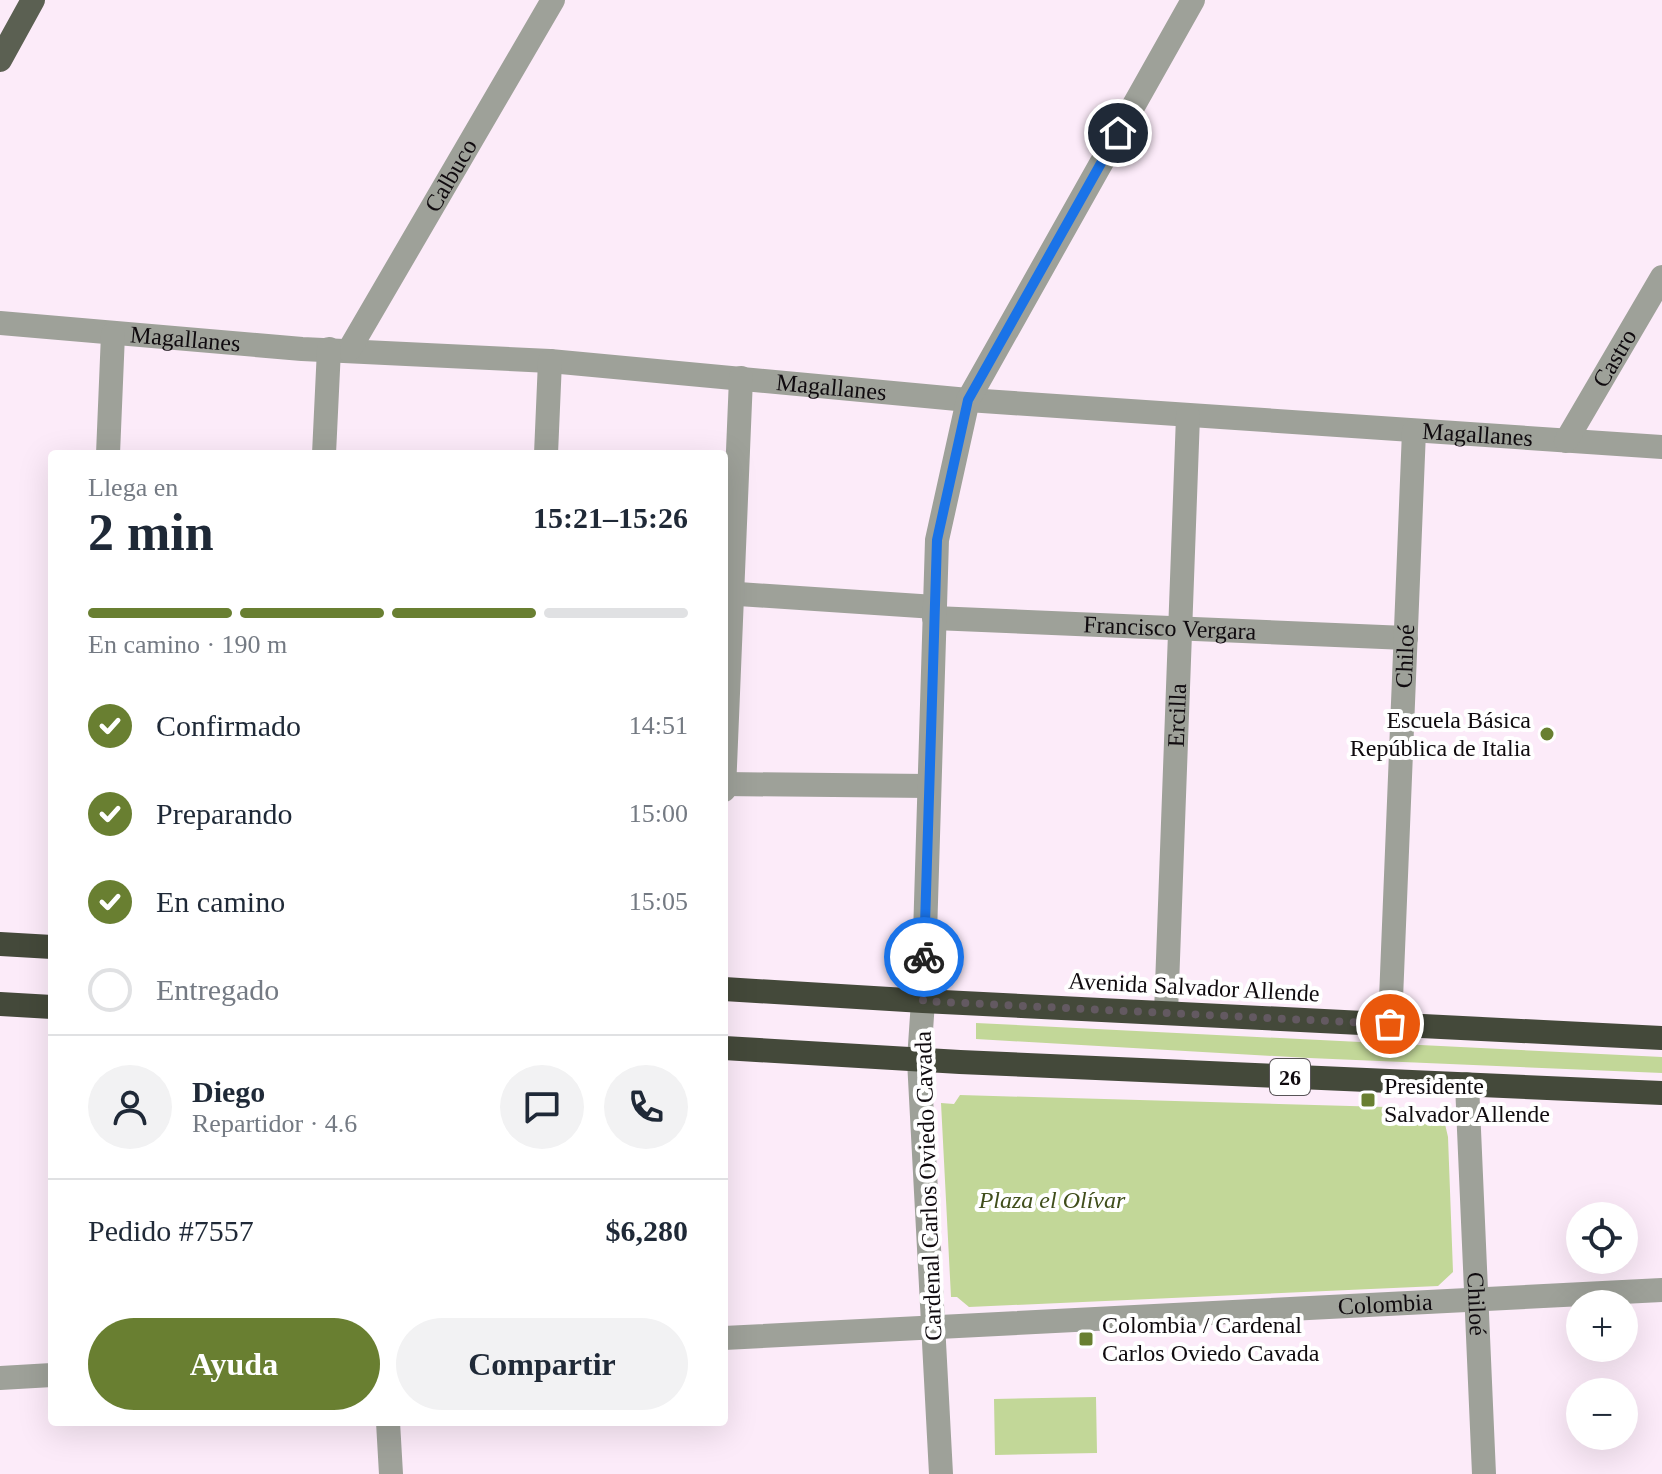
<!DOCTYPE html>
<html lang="es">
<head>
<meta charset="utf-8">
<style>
	body { margin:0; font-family:Georgia,serif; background:#f2f2f3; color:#1f2937; height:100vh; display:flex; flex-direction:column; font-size:30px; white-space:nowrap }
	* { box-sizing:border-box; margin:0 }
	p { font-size:26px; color:#747a83 }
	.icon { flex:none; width:44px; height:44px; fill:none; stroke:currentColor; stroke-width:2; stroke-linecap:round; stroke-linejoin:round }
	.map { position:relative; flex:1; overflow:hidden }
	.sheet { position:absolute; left:48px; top:450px; width:680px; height:976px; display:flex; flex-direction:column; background:#fff; border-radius:8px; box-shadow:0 8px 32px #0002 }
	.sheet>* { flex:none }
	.tools { position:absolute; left:1566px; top:1202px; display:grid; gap:16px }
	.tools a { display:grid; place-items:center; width:72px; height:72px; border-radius:50%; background:#fff; box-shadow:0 8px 32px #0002; font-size:40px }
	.pin { position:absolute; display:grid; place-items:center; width:68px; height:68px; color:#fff; margin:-34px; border:4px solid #fff; border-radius:50%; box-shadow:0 2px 8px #0007 }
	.courier { position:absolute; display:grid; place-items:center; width:80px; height:80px; margin:-40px; border:6px solid #1a73e8; border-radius:50%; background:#fff; color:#222; box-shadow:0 2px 10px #0007 }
	.overview em { font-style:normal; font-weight:700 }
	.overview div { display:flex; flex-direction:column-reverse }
	.overview { display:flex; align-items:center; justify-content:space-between; height:136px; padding:0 40px }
	h1 { font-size:52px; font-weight:700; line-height:60px }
	.bar { display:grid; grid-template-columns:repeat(4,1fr); gap:12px 8px; align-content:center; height:96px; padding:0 40px }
	.bar i { height:10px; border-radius:6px; background:#e0e1e3 }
	.bar .current { background:#697f31 }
	.bar p { grid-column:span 4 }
	.line { display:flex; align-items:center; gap:20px; padding:0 40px; border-top:2px solid #e0e1e3 }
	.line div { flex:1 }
	.round { display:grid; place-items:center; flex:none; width:84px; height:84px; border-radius:42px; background:#f2f2f3 }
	ol { padding:0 40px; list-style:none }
	li { display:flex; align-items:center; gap:24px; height:88px }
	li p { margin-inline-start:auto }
	li .icon { padding:8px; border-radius:50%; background:#697f31; color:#fff; stroke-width:4 }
	li:last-child { color:#747a83 }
	li i { width:44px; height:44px; border:4px solid #e0e1e3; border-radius:50% }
	.button { display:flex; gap:16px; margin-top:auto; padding:16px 40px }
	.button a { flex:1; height:92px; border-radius:48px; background:#697f31; color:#fff; font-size:32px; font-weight:700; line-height:92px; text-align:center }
	.button a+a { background:#f2f2f3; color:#1f2937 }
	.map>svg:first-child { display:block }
	.green { fill:#c2d798 }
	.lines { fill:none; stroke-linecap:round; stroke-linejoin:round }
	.minor { stroke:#9ea199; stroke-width:24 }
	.major { stroke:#5b6052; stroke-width:24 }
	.highway { stroke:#44493a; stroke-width:24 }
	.done { stroke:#635961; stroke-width:8; stroke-dasharray:0 14.4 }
	.route { stroke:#1a73e8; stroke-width:10 }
	.poi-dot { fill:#697f31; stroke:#fff; stroke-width:3 }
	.labels { text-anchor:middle; stroke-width:8; stroke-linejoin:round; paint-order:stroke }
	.shield { fill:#fff; stroke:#585457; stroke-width:2 }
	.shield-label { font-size:22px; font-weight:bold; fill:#100b0f }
	.street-label { font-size:24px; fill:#100b0f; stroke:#fff }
	.poi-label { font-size:24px; fill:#100b0f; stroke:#fff; text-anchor:start }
	.park-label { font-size:24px; font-style:italic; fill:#404e1b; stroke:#fff }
</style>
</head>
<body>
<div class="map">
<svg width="1662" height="1474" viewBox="0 0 1662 1474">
	<rect width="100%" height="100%" fill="#fcebf9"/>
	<!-- green -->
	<path class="green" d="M976 1023 1662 1057V1073L1309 1058 976 1039Z
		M960 1095 1421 1108 1445 1124 1448 1137 1453 1272 1438 1286 969 1307 957 1297H951L941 1103 954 1104Z
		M1096 1397 1097 1453 995 1455 994 1399Z"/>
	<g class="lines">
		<!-- minor -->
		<g class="minor">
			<path id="s1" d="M0 323 302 349 550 361 968 400 1662 447"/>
			<path id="s2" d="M349 350 553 0"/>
			<path id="s3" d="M1566 441 1662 277"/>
			<path d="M108 454 113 334"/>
			<path d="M324 454 329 349"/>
			<path d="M546 454 550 361"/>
			<path d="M724 593 935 607"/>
			<path id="s4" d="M934 618 1406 638"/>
			<path d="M724 784 928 786"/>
			<path d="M724 790 741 378"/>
			<path id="s5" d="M1166 1013 1188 416"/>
			<path id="s6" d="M1390 1024 1414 431"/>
			<path id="s7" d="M1467 1084 1484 1474"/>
			<path id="s8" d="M724 1338 1662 1290"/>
			<path d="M0 1378 52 1375"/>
			<path d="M388 1422 391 1474"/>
			<path d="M941 1474 919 1060 923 1001 937 540 968 400 1193 0"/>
		</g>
		<!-- major -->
		<path class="major" d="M0 60 33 0"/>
		<!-- highway -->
		<path class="highway" d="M0 944 52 947
			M724 989 923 1001 1662 1038
			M0 1004 52 1007
			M724 1048 960 1062 1662 1093"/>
	</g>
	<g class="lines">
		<!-- done -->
		<path class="done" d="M924 957 923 1001 1390 1024"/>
		<!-- route -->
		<path class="route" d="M924 957 937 540 968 400 1118 133"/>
	</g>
	<!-- markers -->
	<g class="poi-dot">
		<circle cx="1547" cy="734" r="8"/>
		<rect x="1360" y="1092" width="16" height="16" rx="4"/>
		<rect x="1078" y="1331" width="16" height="16" rx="4"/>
	</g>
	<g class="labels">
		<!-- shield labels -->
		<rect class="shield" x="1270" y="1059" width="40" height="36" rx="6"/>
		<g class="shield-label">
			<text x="1290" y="1085">26</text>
		</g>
		<!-- street labels -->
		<g class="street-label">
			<text dy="8" stroke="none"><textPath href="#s2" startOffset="202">Calbuco</textPath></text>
			<text dy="8" stroke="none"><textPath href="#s1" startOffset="186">Magallanes</textPath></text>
			<text dy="8" stroke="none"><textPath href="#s3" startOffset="96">Castro</textPath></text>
			<text dy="8" stroke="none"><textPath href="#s1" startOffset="834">Magallanes</textPath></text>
			<text dy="8" stroke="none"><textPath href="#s1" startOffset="1482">Magallanes</textPath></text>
			<text dy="8" stroke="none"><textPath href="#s4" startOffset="236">Francisco Vergara</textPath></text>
			<text dy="8" stroke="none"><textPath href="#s6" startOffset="368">Chiloé</textPath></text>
			<text dy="8" stroke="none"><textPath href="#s5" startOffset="298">Ercilla</textPath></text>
			<text transform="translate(1194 987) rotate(3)" y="8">Avenida Salvador Allende</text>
			<text transform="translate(928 1186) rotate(-92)" y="8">Cardenal Carlos Oviedo Cavada</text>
			<text dy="8" stroke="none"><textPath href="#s7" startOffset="220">Chiloé</textPath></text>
			<text dy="8" stroke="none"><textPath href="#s8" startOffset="662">Colombia</textPath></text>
		</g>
		<!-- poi labels -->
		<g class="poi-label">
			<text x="1531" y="728" text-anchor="end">Escuela Básica<tspan x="1531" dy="28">República de Italia</tspan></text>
			<text x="1384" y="1094">Presidente<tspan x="1384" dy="28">Salvador Allende</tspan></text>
			<text x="1102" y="1333">Colombia / Cardenal<tspan x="1102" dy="28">Carlos Oviedo Cavada</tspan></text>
		</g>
		<!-- park labels -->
		<g class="park-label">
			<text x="1052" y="1208">Plaza el Olívar</text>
		</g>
	</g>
</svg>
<div class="tools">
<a><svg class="icon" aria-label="locate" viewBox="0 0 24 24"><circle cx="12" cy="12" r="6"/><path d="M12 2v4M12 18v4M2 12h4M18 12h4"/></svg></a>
<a>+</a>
<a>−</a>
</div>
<div class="pin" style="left:1390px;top:1024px;background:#ea580c"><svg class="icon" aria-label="bag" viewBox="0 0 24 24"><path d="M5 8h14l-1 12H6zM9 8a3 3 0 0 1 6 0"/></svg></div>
<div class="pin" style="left:1118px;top:133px;background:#1f2937"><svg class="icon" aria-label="home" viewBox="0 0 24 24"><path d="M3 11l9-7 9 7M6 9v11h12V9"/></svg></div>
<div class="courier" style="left:924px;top:957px"><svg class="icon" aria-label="bike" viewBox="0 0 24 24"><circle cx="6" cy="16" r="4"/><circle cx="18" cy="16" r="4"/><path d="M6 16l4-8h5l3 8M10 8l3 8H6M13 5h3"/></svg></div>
<section class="sheet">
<div class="overview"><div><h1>2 min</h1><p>Llega en</p></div><em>15:21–15:26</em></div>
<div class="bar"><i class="current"></i><i class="current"></i><i class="current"></i><i></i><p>En camino · 190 m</p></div>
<ol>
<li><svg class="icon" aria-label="check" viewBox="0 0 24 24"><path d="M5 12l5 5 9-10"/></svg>Confirmado<p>14:51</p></li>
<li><svg class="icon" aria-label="check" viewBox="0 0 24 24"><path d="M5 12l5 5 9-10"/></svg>Preparando<p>15:00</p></li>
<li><svg class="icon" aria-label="check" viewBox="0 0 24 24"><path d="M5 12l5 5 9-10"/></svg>En camino<p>15:05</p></li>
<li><i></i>Entregado</li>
</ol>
<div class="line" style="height:144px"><a class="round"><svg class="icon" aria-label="person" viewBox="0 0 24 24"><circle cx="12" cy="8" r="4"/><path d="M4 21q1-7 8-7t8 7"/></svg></a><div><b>Diego</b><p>Repartidor · 4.6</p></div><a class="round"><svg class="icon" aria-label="chat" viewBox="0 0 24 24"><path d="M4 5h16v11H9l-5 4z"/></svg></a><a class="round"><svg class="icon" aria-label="phone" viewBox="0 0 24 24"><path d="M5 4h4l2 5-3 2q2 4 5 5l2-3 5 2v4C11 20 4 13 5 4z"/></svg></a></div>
<div class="line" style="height:104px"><div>Pedido #7557</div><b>$6,280</b></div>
<div class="button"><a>Ayuda</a><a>Compartir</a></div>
</section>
</div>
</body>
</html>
